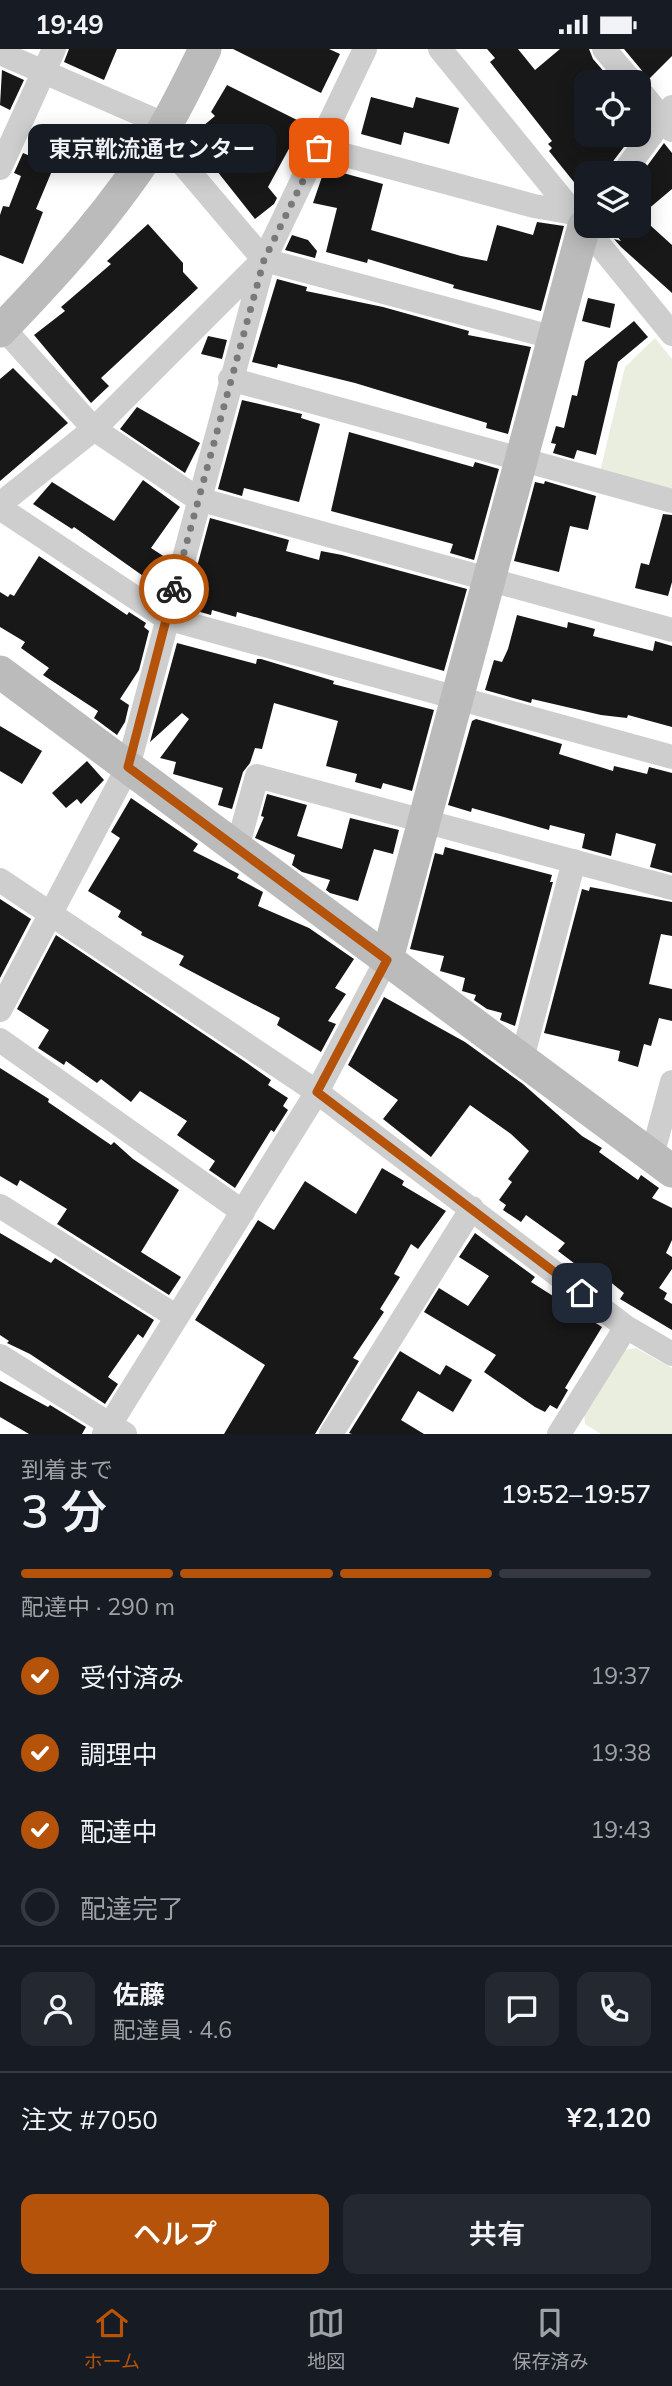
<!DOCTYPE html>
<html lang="ja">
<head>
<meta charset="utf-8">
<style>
	body { margin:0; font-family:Mulish,"Noto Sans JP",sans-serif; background:#242831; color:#f1f3f6; height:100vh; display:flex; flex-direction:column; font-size:26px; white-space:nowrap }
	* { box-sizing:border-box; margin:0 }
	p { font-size:23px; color:#9ea1a6 }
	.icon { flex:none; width:38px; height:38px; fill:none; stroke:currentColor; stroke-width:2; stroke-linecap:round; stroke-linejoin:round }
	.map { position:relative; height:1385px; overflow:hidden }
	.side { display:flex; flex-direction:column; background:#171b24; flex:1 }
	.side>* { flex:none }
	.controls { position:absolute; left:574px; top:21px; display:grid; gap:14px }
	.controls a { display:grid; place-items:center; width:77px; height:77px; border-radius:14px; background:#171b24; box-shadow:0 4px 18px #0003; font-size:35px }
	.pin { position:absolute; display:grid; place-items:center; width:60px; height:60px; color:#fff; margin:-30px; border-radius:14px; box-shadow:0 4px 10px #0006 }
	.courier { position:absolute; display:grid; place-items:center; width:70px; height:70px; margin:-35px; border:5px solid #b45309; border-radius:50%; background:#fff; color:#222; box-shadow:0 2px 9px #0007 }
	.bubble { position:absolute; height:49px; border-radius:14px; background:#171b24; box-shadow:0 4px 18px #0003; font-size:23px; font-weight:600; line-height:49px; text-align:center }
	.summary em { font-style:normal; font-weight:600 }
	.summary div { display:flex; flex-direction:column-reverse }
	.summary { display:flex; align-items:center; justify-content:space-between; height:119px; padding:0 21px }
	h1 { font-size:46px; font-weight:600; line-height:52px }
	.bar { display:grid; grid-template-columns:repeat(4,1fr); gap:10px 7px; align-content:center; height:84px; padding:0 21px }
	.bar i { height:9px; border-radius:5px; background:#363941 }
	.bar .active { background:#b45309 }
	.bar p { grid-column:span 4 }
	.line { display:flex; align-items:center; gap:18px; padding:0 21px; border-top:2px solid #363941 }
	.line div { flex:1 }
	.round { display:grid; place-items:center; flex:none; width:74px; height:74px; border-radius:14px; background:#242831 }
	ol { padding:0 21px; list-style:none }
	li { display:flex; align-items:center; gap:21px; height:77px }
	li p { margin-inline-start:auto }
	li .icon { padding:7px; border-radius:50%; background:#b45309; color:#fff; stroke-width:4 }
	li:last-child { color:#9ea1a6 }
	li i { width:38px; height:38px; border:4px solid #363941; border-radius:50% }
	.button { display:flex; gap:14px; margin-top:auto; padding:14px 21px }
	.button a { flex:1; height:80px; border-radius:14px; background:#b45309; color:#fff; font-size:28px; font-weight:600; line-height:80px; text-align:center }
	.button a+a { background:#242831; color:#f1f3f6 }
	.status { display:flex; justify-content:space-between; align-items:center; height:49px; padding:0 35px; background:#171b24; direction:ltr }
	.status svg { height:19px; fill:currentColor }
	.menu { display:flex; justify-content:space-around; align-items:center; height:98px; border-top:2px solid #363941; background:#171b24; font-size:19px; color:#9ea1a6 }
	.menu a { display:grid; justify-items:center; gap:4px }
	.menu .active { color:#b45309 }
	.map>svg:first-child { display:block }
	.green { fill:#e9eedf }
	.building { fill:#181818 }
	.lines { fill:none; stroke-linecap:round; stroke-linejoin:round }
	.street { stroke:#cecece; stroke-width:24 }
	.secondary { stroke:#bbb; stroke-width:33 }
	.done { stroke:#797979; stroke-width:7; stroke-dasharray:0 12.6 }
	.route { stroke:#b45309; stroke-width:9 }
</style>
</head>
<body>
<div class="status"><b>19:49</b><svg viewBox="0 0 49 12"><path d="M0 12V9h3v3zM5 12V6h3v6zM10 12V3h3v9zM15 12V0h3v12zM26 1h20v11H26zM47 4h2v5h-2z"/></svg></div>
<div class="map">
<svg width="672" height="1385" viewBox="0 0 672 1385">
	<rect width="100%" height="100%" fill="#fff"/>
	<!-- green -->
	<path class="green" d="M655 289 672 310V442L600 423 625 318Z
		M636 1299 672 1319V1385H601L585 1375 584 1364 625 1301Z"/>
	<!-- building -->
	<path class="building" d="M69 0H117L104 31 64 13Z
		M233 0H329L340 5 321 44Z
		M487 0H518L535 21 560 0H589L593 10 613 33H586V86H633L611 115 608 124H586V148L549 102 552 99 548 95 552 92 490 13 495 9Z
		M624 0H672V7L649 30Z
		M2 21 24 31 10 61 0 56Z
		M227 36 303 74 268 138 277 149 274 155 255 170 190 88 215 67 211 63Z
		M371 48 413 59 416 48 459 59 449 95 404 83 401 96 361 85Z
		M664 94 672 104V140L640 167 672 196V244L621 198 614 190 621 192 609 177H639V128Z
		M23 104 54 117 36 160 43 163 23 215 0 206V166L3 157 9 158 21 127 14 124Z
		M325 119 383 135 371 181 461 207 487 212 497 176 533 186 537 173 564 177 541 262 453 239 454 236 368 210 367 214 326 203 337 159 313 154Z
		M148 175 183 214V223L198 239 101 329 109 337 91 354 34 286 65 262 61 258 111 215 107 212Z
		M292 186 308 191 317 202 315 209 285 201Z
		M277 230 307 238 306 242 383 258 469 282 468 286 531 298 508 385 486 379 487 374 355 334 278 315 277 319 252 313Z
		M588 249 615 255 610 279 582 272Z
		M634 272 648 288 618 313 596 406 577 401 574 410 553 404 556 395 551 394 556 377 564 379 572 346 577 347 585 312Z
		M208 287 227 291 222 310 201 305Z
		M13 319 68 374 0 432V330Z
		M242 351 302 365 301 369 320 375 299 453 244 439 242 447 218 440Z
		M137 358 200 394 185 424 120 380Z
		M349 383 473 418 475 413 499 420 474 511 450 504 453 495 331 462Z
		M143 431 180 458 151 499 168 510 153 534 74 478 72 480 33 455 52 433 114 472Z
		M545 432 596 447 588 481 570 477 559 523 514 512 535 433 544 435Z
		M663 465 672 466V533L668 547 635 539 641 514 649 516Z
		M210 469 289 491 286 502 319 511 321 502 342 506 467 540 444 622 237 563 236 568 212 561 211 566 186 559Z
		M39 507 127 566 129 563 146 574 144 578 149 582 139 621 120 650 129 656 125 673 117 686 94 669 98 662 43 626 49 619 21 599 25 593 0 578V543L8 548 10 545 14 547Z
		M517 566 567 579 568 573 595 580 593 587 653 602 655 592 672 597V678L628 666 627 669 601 666 532 650 531 654 485 641 494 611 502 613 508 600Z
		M177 594 256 615 257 610H261L334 632 333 635 434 661 412 742 383 734 381 740 355 733 357 725 326 717 338 672 274 654 262 700 255 699 250 714 243 723 232 760 218 756 223 739 173 725 176 713 160 709 189 670 182 664 150 693Z
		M476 670 562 695 559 705 613 722 614 717 647 725 649 718 672 724V824L650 818 656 795 616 784 611 807 582 799 585 785 550 776 549 781 472 759 471 763 448 756 472 672Z
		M0 677 42 702 22 735 0 722Z
		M87 712 104 731 81 755 77 750 66 759 52 744Z
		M267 745 307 756 297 787 342 800 350 769 399 781 393 805 374 800 358 852 330 844 326 841 330 831 302 823 292 816 295 806 255 789 264 768 261 767Z
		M131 749 198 795 193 802 239 825 237 829 263 843 258 857 309 879 354 910 335 939 346 945 328 972 336 975 321 1003 277 976 280 969 179 916 184 907 141 886 142 883 118 868 121 862 88 842 120 789 111 783Z
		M445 798 552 826 550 833H553L515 977 500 971 502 964 487 960 474 951 476 946 462 942 465 929 440 922 444 907 410 900 435 804 443 806Z
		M590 838 672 853V887L661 885 649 935 672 940V972L659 969 651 997 644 995 638 1018 618 1012 620 1002 544 984 582 840 589 842Z
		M0 850 31 870 0 929Z
		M56 886 247 1014 271 1031 268 1036 288 1049 283 1057 288 1061 274 1083 271 1081 235 1139 209 1121 215 1112 177 1086 187 1072 140 1042 131 1053 101 1030 97 1034 66 1012 64 1016 38 999 49 981 17 960Z
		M384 948 465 993 523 1035 582 1087 602 1099 599 1103 638 1131 641 1126 659 1139 652 1149 672 1159V1191L666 1204 672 1208V1220L659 1239 667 1244 664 1250 672 1255V1281L620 1250 624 1244 592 1218 587 1224 558 1202 565 1194 526 1166 521 1173 503 1161 506 1156 499 1151 512 1133 508 1130 529 1102 511 1085 470 1056 431 1108 383 1070 398 1051 348 1016Z
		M0 1019 49 1050 48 1053 111 1096 114 1093 133 1110 179 1141 141 1203 181 1228 169 1246 57 1175 67 1160 20 1131 17 1137 0 1127Z
		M382 1119 404 1132 402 1136 446 1162 418 1200 411 1195 394 1225 400 1228 380 1260 384 1263 353 1309 359 1312 315 1385H224L265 1316 195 1271 258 1171 274 1181 305 1132 356 1165Z
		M0 1184 51 1214 55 1209 154 1271 143 1289 138 1285 108 1328 118 1335 105 1355 30 1305 7 1294 9 1292 0 1286Z
		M475 1184 535 1228 531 1233 602 1278 565 1339 568 1341 557 1360 550 1356 545 1363 535 1358 484 1323 496 1306 424 1263 439 1239 468 1257 489 1227 459 1208Z
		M400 1302 440 1326 446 1316 472 1331 453 1363 418 1342 401 1371 424 1385H352L349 1384Z
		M0 1332 48 1358 50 1356 86 1378 82 1385H29L0 1368Z"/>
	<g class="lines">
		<!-- street -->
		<path class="street" d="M440 0 672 285
			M604 0 632 33
			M0 4 166 76
			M639 41 672 81
			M159 87 264 211 555 289
			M319 99 534 157 574 164
			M0 119 54 0
			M623 124 672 58
			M3 279 94 380 198 450 672 581
			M230 330 672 452
			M0 455 94 380 261 213
			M0 459 166 569 672 708
			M237 799 257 727 672 839
			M0 831 317 1043 626 1278 672 1305
			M0 961 128 718 264 211 365 0
			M0 991 243 1163
			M522 1010 574 812
			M652 1107 672 1033
			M0 1157 177 1268
			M0 1307 125 1385
			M104 1385 317 1043 387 910
			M331 1385 472 1159
			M559 1385 626 1278"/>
		<!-- secondary -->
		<path class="secondary" d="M0 282C59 221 116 158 160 86 177 58 191 29 205 0
			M0 623 672 1122
			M387 910 584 177"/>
	</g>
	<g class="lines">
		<!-- done -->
		<path class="done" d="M174 540 264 211 319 99"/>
		<!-- route -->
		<path class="route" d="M174 540 128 718 387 911 317 1043 582 1244"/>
	</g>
</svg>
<div class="controls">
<a><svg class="icon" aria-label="locate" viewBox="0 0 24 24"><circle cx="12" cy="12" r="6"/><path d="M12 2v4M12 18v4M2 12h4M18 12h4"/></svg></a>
<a><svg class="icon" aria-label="layers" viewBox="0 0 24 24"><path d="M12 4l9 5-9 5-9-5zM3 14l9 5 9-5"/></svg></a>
</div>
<div class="pin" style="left:319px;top:99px;background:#ea580c"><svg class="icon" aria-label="bag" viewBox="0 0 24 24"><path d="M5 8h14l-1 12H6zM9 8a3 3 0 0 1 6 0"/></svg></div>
<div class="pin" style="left:582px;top:1244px;background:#1f2937"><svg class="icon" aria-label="home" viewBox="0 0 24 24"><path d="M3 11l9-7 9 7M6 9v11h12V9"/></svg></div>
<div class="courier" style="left:174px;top:540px"><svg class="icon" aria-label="bike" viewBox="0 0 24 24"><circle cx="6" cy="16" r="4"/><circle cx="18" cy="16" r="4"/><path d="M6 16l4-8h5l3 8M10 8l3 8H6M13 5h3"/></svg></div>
<div class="bubble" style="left:28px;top:75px;width:248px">東京靴流通センター</div>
</div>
<section class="side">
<div class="summary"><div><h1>3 分</h1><p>到着まで</p></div><em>19:52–19:57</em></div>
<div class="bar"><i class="active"></i><i class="active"></i><i class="active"></i><i></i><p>配達中 · 290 m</p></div>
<ol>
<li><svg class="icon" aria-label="check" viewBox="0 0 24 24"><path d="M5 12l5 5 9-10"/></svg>受付済み<p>19:37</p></li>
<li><svg class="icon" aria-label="check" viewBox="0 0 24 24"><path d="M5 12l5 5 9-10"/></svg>調理中<p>19:38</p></li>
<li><svg class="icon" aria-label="check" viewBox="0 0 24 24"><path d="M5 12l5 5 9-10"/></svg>配達中<p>19:43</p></li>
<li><i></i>配達完了</li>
</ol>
<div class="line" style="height:126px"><a class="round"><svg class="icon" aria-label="person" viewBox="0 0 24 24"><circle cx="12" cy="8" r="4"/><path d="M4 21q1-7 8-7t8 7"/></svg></a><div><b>佐藤</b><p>配達員 · 4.6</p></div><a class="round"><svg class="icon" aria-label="chat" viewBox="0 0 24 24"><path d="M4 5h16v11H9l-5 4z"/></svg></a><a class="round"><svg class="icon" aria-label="phone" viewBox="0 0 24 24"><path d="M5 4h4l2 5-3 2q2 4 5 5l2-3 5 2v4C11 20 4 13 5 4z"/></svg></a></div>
<div class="line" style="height:91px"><div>注文 #7050</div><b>¥2,120</b></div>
<div class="button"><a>ヘルプ</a><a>共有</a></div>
</section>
<nav class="menu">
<a class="active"><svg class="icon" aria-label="home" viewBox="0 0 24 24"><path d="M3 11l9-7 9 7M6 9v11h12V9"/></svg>ホーム</a>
<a><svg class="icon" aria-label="map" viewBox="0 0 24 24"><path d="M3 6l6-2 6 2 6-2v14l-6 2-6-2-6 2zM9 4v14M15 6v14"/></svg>地図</a>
<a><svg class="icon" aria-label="saved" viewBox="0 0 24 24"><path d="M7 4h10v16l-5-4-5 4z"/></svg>保存済み</a>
</nav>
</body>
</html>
